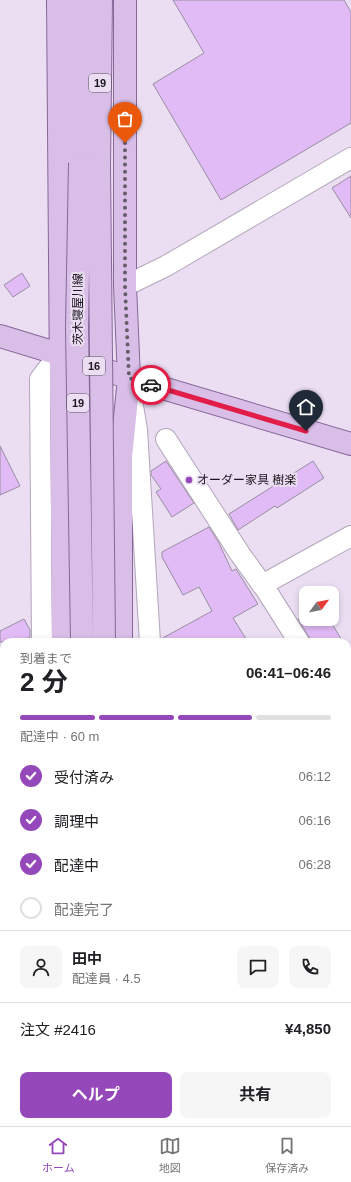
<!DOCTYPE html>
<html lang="ja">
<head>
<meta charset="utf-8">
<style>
	body { margin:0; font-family:Helvetica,"Noto Sans JP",sans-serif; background:#f6f6f6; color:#202124; height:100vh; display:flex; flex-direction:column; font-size:15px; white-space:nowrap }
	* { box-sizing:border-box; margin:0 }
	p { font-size:13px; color:#757577 }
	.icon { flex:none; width:22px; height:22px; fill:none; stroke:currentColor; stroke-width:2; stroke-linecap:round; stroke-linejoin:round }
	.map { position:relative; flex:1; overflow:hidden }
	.side { position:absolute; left:0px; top:638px; width:351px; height:488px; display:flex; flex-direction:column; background:#fff; border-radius:12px 12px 0 0; box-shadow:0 2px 6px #0003 }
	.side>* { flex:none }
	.needle { width:26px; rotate:58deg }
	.controls { position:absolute; left:299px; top:586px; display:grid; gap:8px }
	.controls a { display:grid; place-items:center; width:40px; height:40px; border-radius:8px; background:#fff; box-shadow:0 2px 6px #0003; font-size:20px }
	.pin { position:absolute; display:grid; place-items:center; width:34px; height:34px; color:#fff; margin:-41px -17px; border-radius:50% 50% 50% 0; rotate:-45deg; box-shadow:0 0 4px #0007 }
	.pin .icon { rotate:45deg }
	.courier { position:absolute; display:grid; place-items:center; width:40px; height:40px; margin:-20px; border:3px solid #e11d48; border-radius:50%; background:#fff; color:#222; box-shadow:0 1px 5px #0007 }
	.summary em { font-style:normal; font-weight:700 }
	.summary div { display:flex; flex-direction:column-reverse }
	.summary { display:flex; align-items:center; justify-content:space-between; height:68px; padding:0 20px }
	h1 { font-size:26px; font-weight:700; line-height:30px }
	.bar { display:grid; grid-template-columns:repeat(4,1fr); gap:6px 4px; align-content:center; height:48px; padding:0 20px }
	.bar i { height:5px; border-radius:3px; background:#e0e0e0 }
	.bar .current { background:#9448b9 }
	.bar p { grid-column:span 4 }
	.line { display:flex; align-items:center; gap:10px; padding:0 20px; border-top:1px solid #e0e0e0 }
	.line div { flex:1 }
	.round { display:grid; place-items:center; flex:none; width:42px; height:42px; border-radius:8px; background:#f6f6f6 }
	ol { padding:0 20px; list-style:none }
	li { display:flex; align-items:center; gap:12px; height:44px }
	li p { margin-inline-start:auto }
	li .icon { padding:4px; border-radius:50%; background:#9448b9; color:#fff; stroke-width:4 }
	li:last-child { color:#757577 }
	li i { width:22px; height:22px; border:2px solid #e0e0e0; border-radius:50% }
	.cta { display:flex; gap:8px; margin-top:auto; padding:8px 20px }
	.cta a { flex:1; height:46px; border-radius:8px; background:#9448b9; color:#fff; font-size:16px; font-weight:700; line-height:46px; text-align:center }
	.cta a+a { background:#f6f6f6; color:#202124 }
	.menu { display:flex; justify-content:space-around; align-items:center; height:56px; border-top:1px solid #e0e0e0; background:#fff; font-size:11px; color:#757577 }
	.menu a { display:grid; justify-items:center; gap:2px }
	.menu .current { color:#9448b9 }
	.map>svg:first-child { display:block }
	.green { fill:#c8b1d6 }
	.building { fill:#e1bbf6; stroke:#998da0 }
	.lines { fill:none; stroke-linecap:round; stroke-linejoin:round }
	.service-casing { stroke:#b3a6ba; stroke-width:12 }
	.minor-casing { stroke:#b3a6ba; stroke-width:22 }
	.primary-casing { stroke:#876798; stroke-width:24 }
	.path { stroke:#918897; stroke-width:2.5; stroke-dasharray:4 2; stroke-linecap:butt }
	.service { stroke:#fff; stroke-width:10 }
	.minor { stroke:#fff; stroke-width:20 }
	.primary { stroke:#d9bee8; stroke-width:22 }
	.primary-bridge-casing { stroke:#876798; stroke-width:24; stroke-linecap:butt }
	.primary-bridge { stroke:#d9bee8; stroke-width:22 }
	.done { stroke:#645d69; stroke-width:4; stroke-dasharray:0 7.2 }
	.route { stroke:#e11d48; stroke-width:5 }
	.poi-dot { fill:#9448b9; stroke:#ebdef3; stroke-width:1.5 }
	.labels { text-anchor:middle; stroke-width:4; stroke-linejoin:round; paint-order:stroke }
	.shield { fill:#ebdef3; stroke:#5a535e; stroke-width:1 }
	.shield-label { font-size:11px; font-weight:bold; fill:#1c171e }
	.street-label { font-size:12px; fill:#1c171e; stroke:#ebdef3 }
	.poi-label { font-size:12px; fill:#1c171e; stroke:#ebdef3; text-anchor:start }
</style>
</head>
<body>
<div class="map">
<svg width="351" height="1126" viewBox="0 0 351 1126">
	<rect width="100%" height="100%" fill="#ebdef3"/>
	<!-- green -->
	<path class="green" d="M347 1064 351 1065V1126H0V1085H4V1122H347Z"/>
	<!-- building -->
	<path class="building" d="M173 0H344L351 12V123L221 200 153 84 204 53Z
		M351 176V218L332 188Z
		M22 273 30 286 13 297 4 285Z
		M0 446 20 486 0 495Z
		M166 461 194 503 172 517 156 492 161 489 151 475V471Z
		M313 461 324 478 277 508 275 506 238 530 229 514Z
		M209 527 219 543 232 571 236 569 258 604 233 618 248 642H161V639L212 611 199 587 183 595 162 557V552Z
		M24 619 30 630V637L21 642H0V631Z
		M298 619H329L343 642H312Z"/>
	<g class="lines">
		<defs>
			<path id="service" d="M0 845 4 840
				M347 919 351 920
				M347 1035 351 1034
				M347 1053 351 1054
				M0 1075H4"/>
			<path id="minor" d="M125 286 166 266 351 158
				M131 394 137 430 150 642
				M166 439 240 554 266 590 299 642
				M262 585 351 536
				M42 642 40 379 59 354
				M347 717 351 723"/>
			<path id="primary" d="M58 0 63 642
				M80 163V0
				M99 166 101 0
				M0 336 59 354 129 378 351 444
				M121 642V457L129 378 125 286V0
				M75 1122V1126
				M111 1122V1126
				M128 1126 129 1122"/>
		</defs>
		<!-- service casing -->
		<use href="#service" class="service-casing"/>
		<!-- minor casing -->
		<use href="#minor" class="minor-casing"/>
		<!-- primary casing -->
		<use href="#primary" class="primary-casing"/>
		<!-- path -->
		<path class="path" d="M347 956H351
			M0 972H4"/>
		<!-- service -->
		<use href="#service" class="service"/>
		<!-- minor -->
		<use href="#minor" class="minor"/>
		<!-- primary -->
		<use href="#primary" class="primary"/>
		<defs>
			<path id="primary-bridge" d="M80 163 77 328 82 642
				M99 166 104 642"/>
		</defs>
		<!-- primary-bridge casing -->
		<use href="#primary-bridge" class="primary-bridge-casing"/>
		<!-- primary-bridge -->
		<use href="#primary-bridge" class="primary-bridge"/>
	</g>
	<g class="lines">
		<!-- done -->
		<path class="done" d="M125 143V286L129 378 151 385"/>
		<!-- route -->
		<path class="route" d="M151 385 306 431"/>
	</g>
	<!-- markers -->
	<circle class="poi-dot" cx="189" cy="480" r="4"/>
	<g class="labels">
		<!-- shield labels -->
		<g class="shield">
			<rect x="89" y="74" width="22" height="18" rx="3"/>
			<rect x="83" y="357" width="22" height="18" rx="3"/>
			<rect x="67" y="394" width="22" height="18" rx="3"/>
		</g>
		<g class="shield-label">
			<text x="100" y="87">19</text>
			<text x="94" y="370">16</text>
			<text x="78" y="407">19</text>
		</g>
		<!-- street labels -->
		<g class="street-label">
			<text transform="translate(78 309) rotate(-90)" y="4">茨木寝屋川線</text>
		</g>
		<!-- poi labels -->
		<g class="poi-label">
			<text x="197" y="484">オーダー家具 樹楽</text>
		</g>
	</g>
</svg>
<div class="controls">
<a><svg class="needle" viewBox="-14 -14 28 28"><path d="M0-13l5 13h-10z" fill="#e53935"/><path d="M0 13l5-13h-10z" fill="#757577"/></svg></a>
</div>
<div class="pin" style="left:125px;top:143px;background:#ea580c"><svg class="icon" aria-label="bag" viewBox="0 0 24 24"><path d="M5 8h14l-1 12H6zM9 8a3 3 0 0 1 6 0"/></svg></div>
<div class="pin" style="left:306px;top:431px;background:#1f2937"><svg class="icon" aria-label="home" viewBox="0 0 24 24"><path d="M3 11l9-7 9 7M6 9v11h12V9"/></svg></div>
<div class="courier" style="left:151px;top:385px"><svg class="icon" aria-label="car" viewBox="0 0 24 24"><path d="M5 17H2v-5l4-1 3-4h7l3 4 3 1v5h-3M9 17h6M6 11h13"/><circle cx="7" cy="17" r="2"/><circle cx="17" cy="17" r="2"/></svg></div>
<section class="side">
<div class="summary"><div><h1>2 分</h1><p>到着まで</p></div><em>06:41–06:46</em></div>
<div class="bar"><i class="current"></i><i class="current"></i><i class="current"></i><i></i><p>配達中 · 60 m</p></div>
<ol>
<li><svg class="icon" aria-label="check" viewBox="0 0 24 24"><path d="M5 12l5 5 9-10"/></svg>受付済み<p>06:12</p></li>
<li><svg class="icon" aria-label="check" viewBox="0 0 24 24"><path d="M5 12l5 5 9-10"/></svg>調理中<p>06:16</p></li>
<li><svg class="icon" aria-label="check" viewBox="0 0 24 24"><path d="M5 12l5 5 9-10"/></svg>配達中<p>06:28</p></li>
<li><i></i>配達完了</li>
</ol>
<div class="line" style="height:72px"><a class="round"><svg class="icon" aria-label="person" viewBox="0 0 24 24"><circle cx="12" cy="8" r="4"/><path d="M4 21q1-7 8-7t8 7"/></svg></a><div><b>田中</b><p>配達員 · 4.5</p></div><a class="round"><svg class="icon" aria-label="chat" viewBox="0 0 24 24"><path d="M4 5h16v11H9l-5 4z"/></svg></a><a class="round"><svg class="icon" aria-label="phone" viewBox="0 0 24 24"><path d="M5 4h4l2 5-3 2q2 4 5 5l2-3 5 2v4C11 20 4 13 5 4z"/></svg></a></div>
<div class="line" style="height:52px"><div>注文 #2416</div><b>¥4,850</b></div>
<div class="cta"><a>ヘルプ</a><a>共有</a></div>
</section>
</div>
<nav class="menu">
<a class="current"><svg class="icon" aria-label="home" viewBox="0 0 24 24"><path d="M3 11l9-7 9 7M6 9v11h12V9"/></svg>ホーム</a>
<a><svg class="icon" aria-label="map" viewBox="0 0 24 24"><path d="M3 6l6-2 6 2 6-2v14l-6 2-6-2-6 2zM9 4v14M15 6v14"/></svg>地図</a>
<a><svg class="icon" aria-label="saved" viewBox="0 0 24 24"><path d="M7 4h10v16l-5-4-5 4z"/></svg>保存済み</a>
</nav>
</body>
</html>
